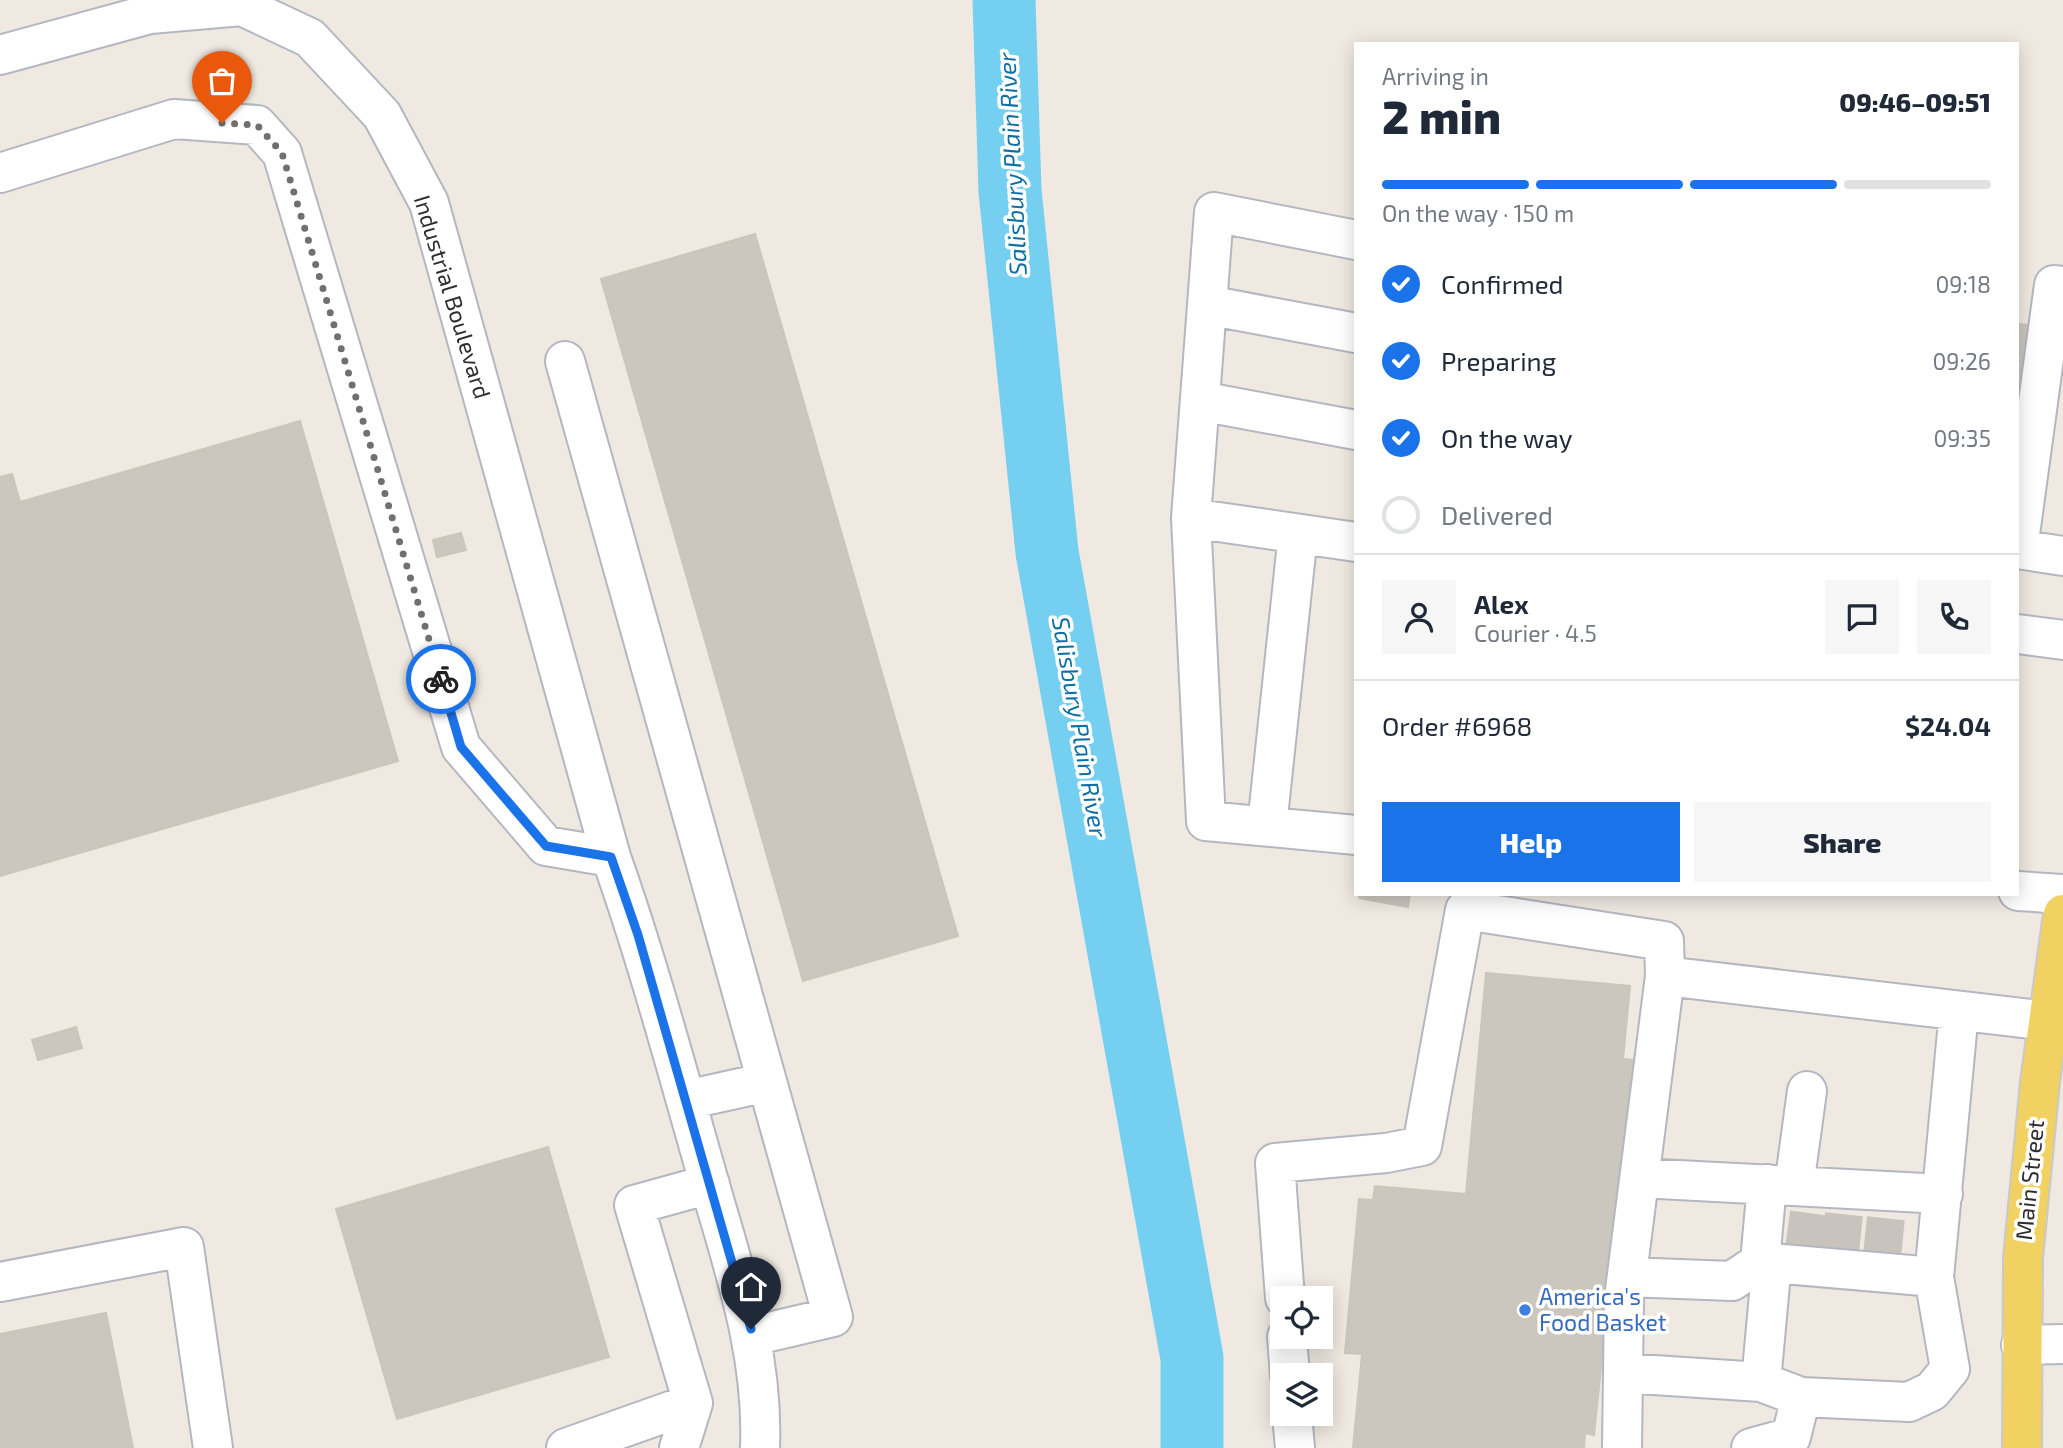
<!DOCTYPE html>
<html lang="en">
<head>
<meta charset="utf-8">
<style>
	body { margin:0; font-family:"Exo 2",sans-serif; background:#f6f6f7; color:#1f2937; height:100vh; display:flex; flex-direction:column; font-size:26px; white-space:nowrap }
	* { box-sizing:border-box; margin:0 }
	p { font-size:23px; color:#747a83 }
	.icon { flex:none; width:38px; height:38px; fill:none; stroke:currentColor; stroke-width:2; stroke-linecap:round; stroke-linejoin:round }
	.map { position:relative; flex:1; overflow:hidden }
	.side { position:absolute; left:1354px; top:42px; width:665px; height:854px; display:flex; flex-direction:column; background:#fff; border-radius:0px; box-shadow:0 4px 18px #0003 }
	.side>* { flex:none }
	.tools { position:absolute; left:1270px; top:1286px; display:grid; gap:14px }
	.tools a { display:grid; place-items:center; width:63px; height:63px; border-radius:0px; background:#fff; box-shadow:0 4px 18px #0003; font-size:35px }
	.pin { position:absolute; display:grid; place-items:center; width:60px; height:60px; color:#fff; margin:-72px -30px; border-radius:50% 50% 50% 0; rotate:-45deg; box-shadow:0 0 7px #0007 }
	.pin .icon { rotate:45deg }
	.courier { position:absolute; display:grid; place-items:center; width:70px; height:70px; margin:-35px; border:5px solid #1a73e8; border-radius:50%; background:#fff; color:#222; box-shadow:0 2px 9px #0007 }
	.head em { font-style:normal; font-weight:800 }
	.head div { display:flex; flex-direction:column-reverse }
	.head { display:flex; align-items:center; justify-content:space-between; height:119px; padding:0 28px }
	h1 { font-size:46px; font-weight:800; line-height:52px }
	.bar { display:grid; grid-template-columns:repeat(4,1fr); gap:10px 7px; align-content:center; height:84px; padding:0 28px }
	.bar i { height:9px; border-radius:5px; background:#e0e1e3 }
	.bar .on { background:#1a73e8 }
	.bar p { grid-column:span 4 }
	.line { display:flex; align-items:center; gap:18px; padding:0 28px; border-top:2px solid #e0e1e3 }
	.line div { flex:1 }
	.round { display:grid; place-items:center; flex:none; width:74px; height:74px; border-radius:0px; background:#f6f6f7 }
	ol { padding:0 28px; list-style:none }
	li { display:flex; align-items:center; gap:21px; height:77px }
	li p { margin-inline-start:auto }
	li .icon { padding:7px; border-radius:50%; background:#1a73e8; color:#fff; stroke-width:4 }
	li:last-child { color:#747a83 }
	li i { width:38px; height:38px; border:4px solid #e0e1e3; border-radius:50% }
	.action { display:flex; gap:14px; margin-top:auto; padding:14px 28px }
	.action a { flex:1; height:80px; border-radius:0px; background:#1a73e8; color:#fff; font-size:28px; font-weight:800; line-height:80px; text-align:center }
	.action a+a { background:#f6f6f7; color:#1f2937 }
	.map>svg:first-child { display:block }
	.lines { fill:none; stroke-linecap:round; stroke-linejoin:round }
	.river { stroke:#75cff0; stroke-width:63 }
	.building { fill:#cbc7bf; stroke:#cbc5ba; stroke-width:2 }
	.minor-tunnel { stroke:#c8c4bd; stroke-width:38; stroke-dasharray:38 19; stroke-linecap:butt }
	.minor-casing { stroke:#b4b7c1; stroke-width:42 }
	.major-casing { stroke:#c9c9c9; stroke-width:42 }
	.minor { stroke:#fff; stroke-width:38 }
	.major { stroke:#f2d163; stroke-width:38 }
	.done { stroke:#726f6d; stroke-width:7; stroke-dasharray:0 12.6 }
	.route { stroke:#1a73e8; stroke-width:9 }
	.shop-dot { fill:#3f7fe0; stroke:#fff; stroke-width:2.5 }
	.labels { text-anchor:middle; stroke-width:7; stroke-linejoin:round; paint-order:stroke }
	.street-label { font-size:23px; fill:#2e2e2e; stroke:#fff }
	.shop-label { font-size:23px; fill:#366cbe; stroke:#fff; text-anchor:start }
	.water-label { font-size:24px; font-style:italic; fill:#0d6fa3; stroke:#fff }
</style>
</head>
<body>
<div class="map">
<svg width="2063" height="1448" viewBox="0 0 2063 1448">
	<rect width="100%" height="100%" fill="#efe9e1"/>
	<g class="lines">
		<!-- river -->
		<path class="river" d="M1004 0 1010 191 1047 552 1192 1358V1448"/>
	</g>
	<!-- building -->
	<path class="building" d="M755 234 958 936 803 981 601 279Z
		M2018 324 2027 325 2018 400Z
		M300 421 398 761 0 876V477L12 474 20 502Z
		M461 533 466 550 437 557 433 540Z
		M1359 894H1410L1408 907 1359 898Z
		M1486 973 1630 986 1623 1059 1633 1060 1594 1435 1585 1433 1584 1448H1353L1362 1354 1345 1353 1359 1199 1373 1200 1375 1186 1466 1194Z
		M76 1027 82 1048 38 1060 32 1040Z
		M548 1147 609 1357 397 1419 336 1209Z
		M106 1313 133 1448H0V1334Z"/>
	<g class="lines">
		<!-- minor-tunnel -->
		<path class="minor-tunnel" d="M1804 1249 1809 1213
			M1840 1252 1844 1214
			M1882 1256 1886 1217"/>
		<defs>
			<path id="minor" d="M0 55 150 14 242 6 310 38 382 115 429 203 611 857
				M0 173 174 119 257 125 282 153 461 747 546 846 611 857C647 959 675 1063 705 1168 731 1261 764 1349 760 1448
				M1207 305 1356 333
				M565 361 833 1317 752 1336
				M1200 401 1356 430
				M1191 518 1214 212 1356 240
				M1356 542 1191 518 1206 821 1356 835
				M2018 549 2054 285 2063 286
				M2018 549 2063 556
				M2018 634 2063 640
				M1267 826 1298 534
				M2018 891 2063 894
				M686 1100 767 1082
				M1640 1178 1943 1194
				M1794 1186 1807 1091
				M1760 1262 1767 1184
				M1627 1277 1732 1281 1760 1262 1934 1277 1959 1011
				M0 1282 184 1247 213 1448
				M1285 1298 1275 1163 1386 1153 1422 1146 1465 910 1664 941 1665 976
				M1287 1337 1290 1376
				M2021 1345 2063 1344
				M1623 1373 1761 1382 1801 1397 1909 1402 1932 1391 1950 1369 1934 1277
				M1761 1382 1772 1262
				M1292 1414 1295 1448
				M566 1448 693 1403 634 1205 710 1184
				M679 1448 693 1403
				M1622 1448 1624 1298 1665 976 2048 1021
				M1751 1448 1791 1437 1801 1397"/>
			<path id="major" d="M2022 1448 2023 1258 2040 1082 2063 914"/>
		</defs>
		<!-- minor casing -->
		<use href="#minor" class="minor-casing"/>
		<!-- major casing -->
		<use href="#major" class="major-casing"/>
		<!-- minor -->
		<use href="#minor" class="minor"/>
		<!-- major -->
		<use href="#major" class="major"/>
	</g>
	<g class="lines">
		<!-- done -->
		<path class="done" d="M222 123 257 125 282 153 441 679"/>
		<!-- route -->
		<path class="route" d="M441 679 461 747 546 846 611 857 638 935 751 1329"/>
	</g>
	<!-- markers -->
	<circle class="shop-dot" cx="1525" cy="1310" r="7"/>
	<g class="labels">
		<!-- street labels -->
		<g class="street-label">
			<text transform="translate(452 297) rotate(73)" y="8">Industrial Boulevard</text>
			<text transform="translate(2030 1180) rotate(-84)" y="8">Main Street</text>
		</g>
		<!-- shop labels -->
		<g class="shop-label">
			<text x="1539" y="1305">America's<tspan x="1539" dy="26">Food Basket</tspan></text>
		</g>
		<!-- water labels -->
		<g class="water-label">
			<text transform="translate(1013 164) rotate(-93)" y="8">Salisbury Plain River</text>
			<text transform="translate(1079 727) rotate(80)" y="8">Salisbury Plain River</text>
		</g>
	</g>
</svg>
<div class="tools">
<a><svg class="icon" aria-label="locate" viewBox="0 0 24 24"><circle cx="12" cy="12" r="6"/><path d="M12 2v4M12 18v4M2 12h4M18 12h4"/></svg></a>
<a><svg class="icon" aria-label="layers" viewBox="0 0 24 24"><path d="M12 4l9 5-9 5-9-5zM3 14l9 5 9-5"/></svg></a>
</div>
<div class="pin" style="left:222px;top:123px;background:#ea580c"><svg class="icon" aria-label="bag" viewBox="0 0 24 24"><path d="M5 8h14l-1 12H6zM9 8a3 3 0 0 1 6 0"/></svg></div>
<div class="pin" style="left:751px;top:1329px;background:#1f2937"><svg class="icon" aria-label="home" viewBox="0 0 24 24"><path d="M3 11l9-7 9 7M6 9v11h12V9"/></svg></div>
<div class="courier" style="left:441px;top:679px"><svg class="icon" aria-label="bike" viewBox="0 0 24 24"><circle cx="6" cy="16" r="4"/><circle cx="18" cy="16" r="4"/><path d="M6 16l4-8h5l3 8M10 8l3 8H6M13 5h3"/></svg></div>
<section class="side">
<div class="head"><div><h1>2 min</h1><p>Arriving in</p></div><em>09:46–09:51</em></div>
<div class="bar"><i class="on"></i><i class="on"></i><i class="on"></i><i></i><p>On the way · 150 m</p></div>
<ol>
<li><svg class="icon" aria-label="check" viewBox="0 0 24 24"><path d="M5 12l5 5 9-10"/></svg>Confirmed<p>09:18</p></li>
<li><svg class="icon" aria-label="check" viewBox="0 0 24 24"><path d="M5 12l5 5 9-10"/></svg>Preparing<p>09:26</p></li>
<li><svg class="icon" aria-label="check" viewBox="0 0 24 24"><path d="M5 12l5 5 9-10"/></svg>On the way<p>09:35</p></li>
<li><i></i>Delivered</li>
</ol>
<div class="line" style="height:126px"><a class="round"><svg class="icon" aria-label="person" viewBox="0 0 24 24"><circle cx="12" cy="8" r="4"/><path d="M4 21q1-7 8-7t8 7"/></svg></a><div><b>Alex</b><p>Courier · 4.5</p></div><a class="round"><svg class="icon" aria-label="chat" viewBox="0 0 24 24"><path d="M4 5h16v11H9l-5 4z"/></svg></a><a class="round"><svg class="icon" aria-label="phone" viewBox="0 0 24 24"><path d="M5 4h4l2 5-3 2q2 4 5 5l2-3 5 2v4C11 20 4 13 5 4z"/></svg></a></div>
<div class="line" style="height:91px"><div>Order #6968</div><b>$24.04</b></div>
<div class="action"><a>Help</a><a>Share</a></div>
</section>
</div>
</body>
</html>
